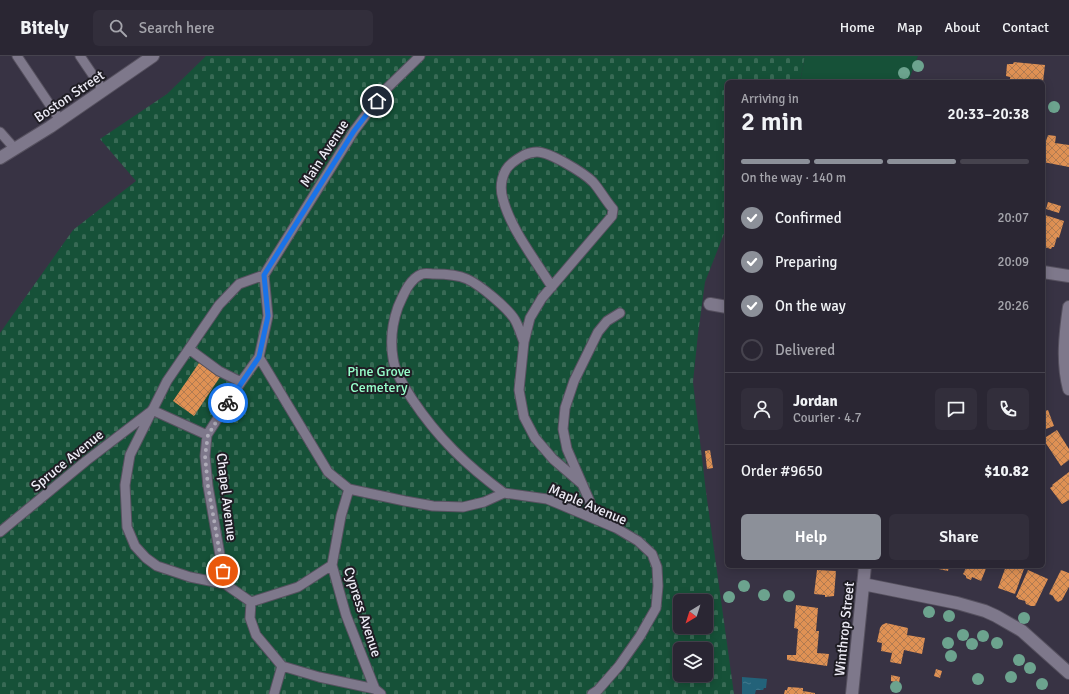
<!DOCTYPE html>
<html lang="en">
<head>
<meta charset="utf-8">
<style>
	body { margin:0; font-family:Signika,sans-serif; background:#322e3b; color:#f1f3f6; height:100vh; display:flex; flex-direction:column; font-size:15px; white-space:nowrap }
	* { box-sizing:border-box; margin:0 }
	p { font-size:13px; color:#a5a5ac }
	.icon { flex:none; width:22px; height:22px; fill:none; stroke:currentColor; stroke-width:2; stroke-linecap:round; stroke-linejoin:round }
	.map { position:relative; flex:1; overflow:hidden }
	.sheet { position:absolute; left:725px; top:24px; width:320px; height:488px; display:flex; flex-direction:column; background:#2a2633; border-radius:6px; box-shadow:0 2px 10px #0003,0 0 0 1px #46434e }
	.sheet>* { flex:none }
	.needle { width:26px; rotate:218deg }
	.fabs { position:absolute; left:673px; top:538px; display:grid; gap:8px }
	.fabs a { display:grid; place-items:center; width:40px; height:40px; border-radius:6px; background:#2a2633; box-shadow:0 2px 10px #0003,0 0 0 1px #46434e; font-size:20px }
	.pin { position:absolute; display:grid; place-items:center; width:34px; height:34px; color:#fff; margin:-17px; border:2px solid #fff; border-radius:50%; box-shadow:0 1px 4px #0007 }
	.courier { position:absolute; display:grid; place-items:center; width:40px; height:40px; margin:-20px; border:3px solid #1a73e8; border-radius:50%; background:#fff; color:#222; box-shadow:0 1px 5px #0007 }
	.headline em { font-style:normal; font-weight:600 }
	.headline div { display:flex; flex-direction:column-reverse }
	.headline { display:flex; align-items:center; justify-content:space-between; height:68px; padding:0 16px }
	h1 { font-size:26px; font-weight:600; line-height:30px }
	.bar { display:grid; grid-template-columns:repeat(4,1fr); gap:6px 4px; align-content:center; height:48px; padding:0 16px }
	.bar i { height:5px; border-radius:3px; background:#46434e }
	.bar .on { background:#8c9099 }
	.bar p { grid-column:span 4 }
	.line { display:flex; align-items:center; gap:10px; padding:0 16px; border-top:1px solid #46434e }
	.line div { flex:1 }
	.round { display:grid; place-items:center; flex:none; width:42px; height:42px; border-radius:6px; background:#322e3b }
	ol { padding:0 16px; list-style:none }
	li { display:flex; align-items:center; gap:12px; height:44px }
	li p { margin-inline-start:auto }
	li .icon { padding:4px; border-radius:50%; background:#8c9099; color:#fff; stroke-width:4 }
	li:last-child { color:#a5a5ac }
	li i { width:22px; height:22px; border:2px solid #46434e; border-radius:50% }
	.primary-button { display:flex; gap:8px; margin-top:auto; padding:8px 16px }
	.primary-button a { flex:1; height:46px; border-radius:6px; background:#8c9099; color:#fff; font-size:16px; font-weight:600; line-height:46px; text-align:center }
	.primary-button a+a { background:#322e3b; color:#f1f3f6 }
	header { display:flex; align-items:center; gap:24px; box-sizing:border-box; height:56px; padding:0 20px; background:#2a2633; border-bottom:1px solid #46434e }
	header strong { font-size:19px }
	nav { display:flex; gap:22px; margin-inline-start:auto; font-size:14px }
	.search { width:280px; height:36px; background:#322e3b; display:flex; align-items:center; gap:10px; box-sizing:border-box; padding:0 14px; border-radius:6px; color:#a5a5ac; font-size:15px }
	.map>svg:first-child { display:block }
	.cemetery { fill:url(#cemetery-stones); fill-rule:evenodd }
	.green { fill:#165138 }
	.water { fill:url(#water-ripples) }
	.building { fill:url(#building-cross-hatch) }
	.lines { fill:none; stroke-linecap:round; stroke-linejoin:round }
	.lane-casing { stroke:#56515f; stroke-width:11 }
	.street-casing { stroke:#56515f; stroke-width:14 }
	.secondary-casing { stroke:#56515f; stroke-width:14 }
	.lane { stroke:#7e788b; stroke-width:9 }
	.street { stroke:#7e788b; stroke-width:12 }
	.secondary { stroke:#7e788b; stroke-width:12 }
	.tree { fill:#6ca38e }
	.done { stroke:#aeabb8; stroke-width:4; stroke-dasharray:0 7.2 }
	.route { stroke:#1a73e8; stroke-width:5 }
	.labels { text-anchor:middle; stroke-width:4; stroke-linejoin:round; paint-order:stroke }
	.street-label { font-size:14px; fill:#eeecf6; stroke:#1f1d24 }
	.park-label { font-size:14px; fill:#96feca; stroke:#1f1d24 }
</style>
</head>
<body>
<header>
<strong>Bitely</strong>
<div class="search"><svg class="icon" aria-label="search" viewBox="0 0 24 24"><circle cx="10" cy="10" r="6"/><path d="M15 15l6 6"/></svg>Search here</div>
<nav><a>Home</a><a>Map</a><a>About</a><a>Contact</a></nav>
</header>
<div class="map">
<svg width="1069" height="638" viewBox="0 0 1069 638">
	<defs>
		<pattern id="cemetery-stones" width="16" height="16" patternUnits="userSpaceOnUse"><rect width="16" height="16" fill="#165138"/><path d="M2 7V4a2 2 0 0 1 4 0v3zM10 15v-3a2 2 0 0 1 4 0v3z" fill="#386a55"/></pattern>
		<pattern id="water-ripples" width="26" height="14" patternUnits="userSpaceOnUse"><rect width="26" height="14" fill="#236279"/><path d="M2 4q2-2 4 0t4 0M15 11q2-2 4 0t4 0" fill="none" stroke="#43798d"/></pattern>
		<pattern id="building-cross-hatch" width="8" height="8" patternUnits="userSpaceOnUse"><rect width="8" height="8" fill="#df9154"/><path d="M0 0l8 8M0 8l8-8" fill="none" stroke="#b17b51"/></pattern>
	</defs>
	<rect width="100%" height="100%" fill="#383344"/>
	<!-- cemetery -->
	<path class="cemetery" d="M206 0H805L800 26H727V170L705 226 698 278 693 326 706 436 734 638H0V277L73 174 136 125 100 83 167 38ZM680 545H706V571H680ZM680 593H706V619H680Z"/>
	<!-- green -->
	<path class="green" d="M805 0H918L908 26H800Z"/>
	<!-- water -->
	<path class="water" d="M742 621 767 623 766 632H764L763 634H756L755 638H742Z"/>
	<!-- building -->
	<path class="building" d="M1014 6 1045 9 1043 26 1010 25V21L1006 20 1007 8H1013Z
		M1048 79 1056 80 1055 87 1069 89V111L1043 106V91H1044Z
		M1048 146 1061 150 1059 157 1046 153Z
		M1045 159 1064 165 1059 182 1057 181 1054 191H1052L1051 193 1044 191 1045 188H1043V165Z
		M199 307 220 321 194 360 173 345Z
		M1048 354 1054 370 1043 374V356Z
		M1057 374 1069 393V404L1061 410 1043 383Z
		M710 394 713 412 707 413 705 395Z
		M1069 416V444L1062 448 1050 432 1053 430 1052 429Z
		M925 510H949L948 515Z
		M967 510H987L981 525 972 521 971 524 966 522V520L963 518Z
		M1006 510H1025L1015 538 998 532Z
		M817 514 836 515 834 540 825 541V539L814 538Z
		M1028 514 1048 523 1035 550H1031L1026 548 1025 545 1018 543V542L1016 541Z
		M1061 514 1069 517V531L1062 544 1058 546 1055 544 1053 540 1049 538Z
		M796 549 818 552 816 575H819L817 597 829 598 827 610 787 604V599H796L798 573 794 572Z
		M886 567 908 572 907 579 925 582 922 598 904 594 901 608 890 606 892 597 881 595 882 587 877 586 880 572 882 569Z
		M936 613 942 615 940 622 934 620Z
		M891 619 900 621 899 627 891 625Z
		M788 631 803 632V635L815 637V638H784L785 634H787Z"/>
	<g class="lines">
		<defs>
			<path id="lane" d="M17 0 60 64
				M80 0 103 34
				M0 76 15 93
				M552 231C536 205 510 172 503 143 499 130 502 115 512 107 520 101 527 96 537 96 550 96 584 117 593 126 600 134 606 145 613 153L612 160 542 242 530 262 524 286 519 334 524 361 535 382 553 403 582 428
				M189 293 219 315 241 326
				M259 301 328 416 349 433 405 445 433 450 463 451 484 446 504 437 547 443 616 472 638 485 652 498 657 511 658 530 656 552 640 580 619 610 598 634 592 638
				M152 354 207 379
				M349 433 341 460 332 509 346 559 360 595 375 633 381 638
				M504 437C466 409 438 382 412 343 404 330 395 317 393 302 390 284 392 268 398 251 403 240 409 223 422 218 426 217 431 218 434 218 444 218 458 219 467 223 480 229 508 252 515 264 519 271 521 279 524 286
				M589 460 590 446 567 393 563 373 565 352 574 325 598 276 607 265 620 257
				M0 476 86 405 150 356
				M225 528 208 430 205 400 207 379 241 326 259 301 268 260 264 219 354 75 384 35 420 0
				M251 546 225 528 190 521 157 510 146 502 135 490 127 471 125 429 130 399 167 325 219 249 239 228 264 219
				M251 546 250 562 256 579 282 610 319 621 375 633
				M251 546 298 531 332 509
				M274 638 282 610"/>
			<path id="street" d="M1043 216 1069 220
				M710 248 727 251
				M1069 251C1065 279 1062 306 1069 333
				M863 528 957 547 985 555 996 560 1022 575 1069 617
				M852 638 865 510"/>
			<path id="secondary" d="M0 102 50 71 153 0"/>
		</defs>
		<!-- lane casing -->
		<use href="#lane" class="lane-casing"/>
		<!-- street casing -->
		<use href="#street" class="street-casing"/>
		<!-- secondary casing -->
		<use href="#secondary" class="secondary-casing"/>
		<!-- lane -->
		<use href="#lane" class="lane"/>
		<!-- street -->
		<use href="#street" class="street"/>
		<!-- secondary -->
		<use href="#secondary" class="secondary"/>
	</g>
	<!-- trees -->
	<g class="tree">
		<circle cx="918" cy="10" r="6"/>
		<circle cx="904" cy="17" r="6"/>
		<circle cx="1054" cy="51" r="6"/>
		<circle cx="744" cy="530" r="6"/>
		<circle cx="764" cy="539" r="6"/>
		<circle cx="789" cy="540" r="6"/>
		<circle cx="729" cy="541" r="6"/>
		<circle cx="929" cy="556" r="6"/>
		<circle cx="949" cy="560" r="6"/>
		<circle cx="1024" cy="562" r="6"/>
		<circle cx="963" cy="579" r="6"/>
		<circle cx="983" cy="580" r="6"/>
		<circle cx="948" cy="587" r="6"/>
		<circle cx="997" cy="587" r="6"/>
		<circle cx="972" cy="588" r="6"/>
		<circle cx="951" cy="600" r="6"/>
		<circle cx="1019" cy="604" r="6"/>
		<circle cx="1030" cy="612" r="6"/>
		<circle cx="1011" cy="621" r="6"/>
		<circle cx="978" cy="623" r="6"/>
		<circle cx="1042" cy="628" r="6"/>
		<circle cx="896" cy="631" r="6"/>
	</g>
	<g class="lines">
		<!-- done -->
		<path class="done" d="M223 515 208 430 205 400 208 379 228 347"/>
		<!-- route -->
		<path class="route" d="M228 347 259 301 268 260 264 219 354 75 377 45"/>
	</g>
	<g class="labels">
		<!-- street labels -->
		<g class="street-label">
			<text transform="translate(69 40) rotate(-34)" y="5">Boston Street</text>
			<text transform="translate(324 97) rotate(-57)" y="5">Main Avenue</text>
			<text transform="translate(67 404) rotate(-39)" y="5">Spruce Avenue</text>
			<text transform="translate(227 441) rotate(83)" y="5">Chapel Avenue</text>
			<text transform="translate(588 448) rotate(23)" y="5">Maple Avenue</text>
			<text transform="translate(363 556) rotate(72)" y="5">Cypress Avenue</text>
			<text transform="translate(844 573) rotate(-84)" y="5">Winthrop Street</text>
		</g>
		<!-- park labels -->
		<g class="park-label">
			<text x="379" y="320">Pine Grove<tspan x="379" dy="16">Cemetery</tspan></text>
		</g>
	</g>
</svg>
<div class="fabs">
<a><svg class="needle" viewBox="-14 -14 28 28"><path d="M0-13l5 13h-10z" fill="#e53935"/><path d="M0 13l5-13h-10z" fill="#a5a5ac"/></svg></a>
<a><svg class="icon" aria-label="layers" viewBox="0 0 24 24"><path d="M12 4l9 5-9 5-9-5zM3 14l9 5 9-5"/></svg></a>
</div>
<div class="pin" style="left:223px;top:515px;background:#ea580c"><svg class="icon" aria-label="bag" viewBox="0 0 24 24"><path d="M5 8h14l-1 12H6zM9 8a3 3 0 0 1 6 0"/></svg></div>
<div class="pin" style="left:377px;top:45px;background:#1f2937"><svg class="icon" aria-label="home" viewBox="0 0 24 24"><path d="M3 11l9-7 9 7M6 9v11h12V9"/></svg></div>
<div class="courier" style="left:228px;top:347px"><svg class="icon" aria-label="bike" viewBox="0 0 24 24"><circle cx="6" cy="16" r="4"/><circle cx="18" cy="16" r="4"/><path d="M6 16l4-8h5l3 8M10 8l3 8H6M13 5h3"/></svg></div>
<section class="sheet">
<div class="headline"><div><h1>2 min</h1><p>Arriving in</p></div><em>20:33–20:38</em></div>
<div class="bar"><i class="on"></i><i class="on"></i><i class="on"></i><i></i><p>On the way · 140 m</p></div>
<ol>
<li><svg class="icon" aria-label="check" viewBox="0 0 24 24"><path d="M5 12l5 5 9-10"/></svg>Confirmed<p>20:07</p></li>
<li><svg class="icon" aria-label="check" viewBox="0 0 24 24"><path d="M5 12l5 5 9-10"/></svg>Preparing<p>20:09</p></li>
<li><svg class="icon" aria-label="check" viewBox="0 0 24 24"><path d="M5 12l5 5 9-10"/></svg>On the way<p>20:26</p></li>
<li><i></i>Delivered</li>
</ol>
<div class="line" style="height:72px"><a class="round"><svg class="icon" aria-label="person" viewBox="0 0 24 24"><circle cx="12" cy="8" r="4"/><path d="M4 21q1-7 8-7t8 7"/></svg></a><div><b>Jordan</b><p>Courier · 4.7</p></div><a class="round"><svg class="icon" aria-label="chat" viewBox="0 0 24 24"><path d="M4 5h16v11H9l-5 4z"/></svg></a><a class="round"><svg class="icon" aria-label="phone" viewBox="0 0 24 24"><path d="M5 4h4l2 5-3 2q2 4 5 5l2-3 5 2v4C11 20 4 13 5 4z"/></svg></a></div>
<div class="line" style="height:52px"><div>Order #9650</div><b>$10.82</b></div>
<div class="primary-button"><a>Help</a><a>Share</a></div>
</section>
</div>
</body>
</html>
